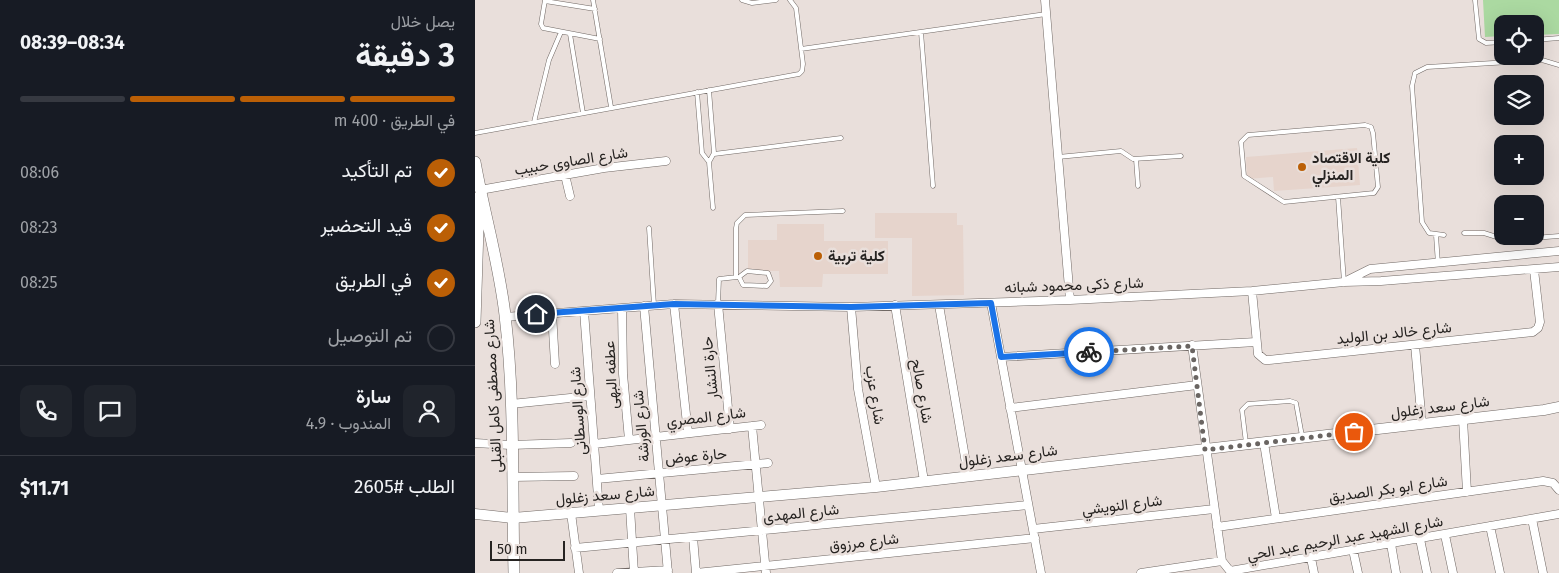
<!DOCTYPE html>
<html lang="ar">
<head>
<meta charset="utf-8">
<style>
	body { margin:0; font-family:"Fira Sans",Vazirmatn,sans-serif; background:#20242c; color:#f1f3f6; direction:rtl; height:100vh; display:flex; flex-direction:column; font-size:19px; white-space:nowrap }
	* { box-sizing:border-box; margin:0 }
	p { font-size:16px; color:#9ea1a6 }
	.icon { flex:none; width:28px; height:28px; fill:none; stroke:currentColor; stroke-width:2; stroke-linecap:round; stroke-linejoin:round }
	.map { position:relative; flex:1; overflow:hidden; direction:ltr }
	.drawer { display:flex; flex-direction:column; background:#171b24; width:475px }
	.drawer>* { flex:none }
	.buttons { position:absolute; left:1019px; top:15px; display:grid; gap:10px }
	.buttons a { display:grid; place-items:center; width:50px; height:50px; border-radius:10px; background:#171b24; box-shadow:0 5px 20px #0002; font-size:25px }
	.scale { position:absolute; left:15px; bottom:12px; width:75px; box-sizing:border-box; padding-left:5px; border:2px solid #262321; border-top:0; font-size:14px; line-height:18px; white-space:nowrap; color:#262321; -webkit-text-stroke:4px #e9dfdb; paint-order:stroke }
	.pin { position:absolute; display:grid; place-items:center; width:42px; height:42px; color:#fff; margin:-21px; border:2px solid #fff; border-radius:50%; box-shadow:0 1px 5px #0007 }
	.courier { position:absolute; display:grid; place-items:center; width:50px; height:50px; margin:-25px; border:4px solid #1a73e8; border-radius:50%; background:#fff; color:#222; box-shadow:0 1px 6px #0007 }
	.summary em { font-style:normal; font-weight:700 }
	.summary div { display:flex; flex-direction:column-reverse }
	.summary { display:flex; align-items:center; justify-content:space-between; height:85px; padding:0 20px }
	h1 { font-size:32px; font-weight:700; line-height:38px }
	.bar { display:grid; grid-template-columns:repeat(4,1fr); gap:8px 5px; align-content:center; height:60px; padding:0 20px }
	.bar i { height:6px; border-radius:4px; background:#363941 }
	.bar .on { background:#bb5f06 }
	.bar p { grid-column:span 4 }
	.line { display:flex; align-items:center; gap:12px; padding:0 20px; border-top:1px solid #363941 }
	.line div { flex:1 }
	.round { display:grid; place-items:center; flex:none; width:52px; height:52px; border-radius:10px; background:#20242c }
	ol { padding:0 20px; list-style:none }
	li { display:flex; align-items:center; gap:15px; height:55px }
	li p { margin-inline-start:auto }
	li .icon { padding:5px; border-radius:50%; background:#bb5f06; color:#fff; stroke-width:4 }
	li:last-child { color:#9ea1a6 }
	li i { width:28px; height:28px; border:2px solid #363941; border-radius:50% }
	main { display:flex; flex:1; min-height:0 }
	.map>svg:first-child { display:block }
	.built { fill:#e6d4cc }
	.green { fill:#abd9a1 }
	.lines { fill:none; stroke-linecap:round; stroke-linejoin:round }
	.service-casing { stroke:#706864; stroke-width:5 }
	.minor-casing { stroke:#706864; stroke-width:9 }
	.tertiary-casing { stroke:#706864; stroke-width:11 }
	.secondary-casing { stroke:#706864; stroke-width:12 }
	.service { stroke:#fff; stroke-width:4 }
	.minor { stroke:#fff; stroke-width:8 }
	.tertiary { stroke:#fff; stroke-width:10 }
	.secondary { stroke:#fff; stroke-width:11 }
	.done { stroke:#6a6562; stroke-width:5; stroke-dasharray:0 9 }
	.route { stroke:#1a73e8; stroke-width:6 }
	.poi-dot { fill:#bb5f06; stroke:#e9dfdb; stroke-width:2 }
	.labels { text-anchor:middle; stroke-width:5; stroke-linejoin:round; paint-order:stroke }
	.poi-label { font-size:15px; font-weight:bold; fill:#262321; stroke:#e9dfdb; text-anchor:start }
	.street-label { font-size:15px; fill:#262321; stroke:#e9dfdb }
</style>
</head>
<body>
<main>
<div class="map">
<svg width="1084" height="573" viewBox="0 0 1084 573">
	<rect width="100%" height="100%" fill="#e9dfdb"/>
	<!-- built -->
	<path class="built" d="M882 148 885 185 799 191 798 177 772 179 771 157Z
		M400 213H482V225H488L489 295 437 296V238H400Z
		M302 224H349V241H413V274H348L347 287H305L304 271H273V240H302Z"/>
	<!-- green -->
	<path class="green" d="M1008 0H1084V34L1060 35V24H1028L1027 36 1010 37Z"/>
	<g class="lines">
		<defs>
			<path id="service" d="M70 0 66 24 68 28 125 39
				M118 0 136 107
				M267 0 277 3 301 0
				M1000 0 1004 39 1011 43 1028 42
				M70 1 120 9
				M446 32 458 186
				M95 34 108 113
				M1060 40 1084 38
				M326 49 571 14
				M234 90 239 153 234 162 238 208
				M222 92 227 153 234 162
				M59 122 74 60 86 32
				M890 125 896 127 898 133 903 187 899 193 809 202 769 176 766 142 773 135Z
				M0 133 324 74 327 71 328 64 321 8 315 0
				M239 154 366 138
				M583 157 646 151 658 159 706 156
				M661 159 663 186
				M863 197 869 282
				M174 228 179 305
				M989 233H1009L1031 240 1084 236
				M961 235 963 264
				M969 235 954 233 947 222 937 86 940 73 952 67 1067 60 1084 65
				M272 271 293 273 296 281 292 286 268 285 264 277Z
				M261 277V228L262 223 270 215 368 211
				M243 303 244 279 262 277
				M771 443 767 410 773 404 815 401 821 403 827 436"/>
			<path id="minor" d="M570 0 595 300
				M90 175 95 196
				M5 190 129 168 191 161
				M869 282 895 269 1084 251
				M777 291 783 354 790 360H794L1058 332 1063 328 1065 322 1059 270
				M516 303 566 573
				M199 304 213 433
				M243 304 255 429
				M420 305 449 481
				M464 305 493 475
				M169 306 193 573
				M376 307 383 389 401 487
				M147 308 148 374 154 440
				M109 311 124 510
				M77 313 80 364
				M30 317 199 304 376 307 595 300 777 291 869 282 906 281 1084 267
				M717 345 747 561
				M940 345 947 424
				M526 357 781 342
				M36 404 115 396
				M535 408 722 385
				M988 419 992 492
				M277 426 291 573
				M0 443 36 445 96 443
				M789 443 801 518
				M119 444 286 425
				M37 477 99 476
				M122 479 293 463
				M155 508 159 573
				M96 513 104 573
				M1057 519 1068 573
				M1015 526 1025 573
				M742 527 1068 481 1078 483 1084 490
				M558 529 739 509
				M970 535 978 573
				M218 537 221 573
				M945 539 952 573
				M916 544 921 573
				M100 548 553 505
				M878 550 883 573
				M836 558 839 573
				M142 573 193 570
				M221 573 560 538
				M666 573 747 561 755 571 1084 514"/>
			<path id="tertiary" d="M0 514 38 518 401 487 1069 410 1084 407"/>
			<path id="secondary" d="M0 162C9 213 24 263 30 315 40 400 37 487 39 573
				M0 322 4 197"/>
		</defs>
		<!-- service casing -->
		<use href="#service" class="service-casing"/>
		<!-- minor casing -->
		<use href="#minor" class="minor-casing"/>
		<!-- tertiary casing -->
		<use href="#tertiary" class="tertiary-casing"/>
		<!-- secondary casing -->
		<use href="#secondary" class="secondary-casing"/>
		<!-- service -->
		<use href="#service" class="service"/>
		<!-- minor -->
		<use href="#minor" class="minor"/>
		<!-- tertiary -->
		<use href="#tertiary" class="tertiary"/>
		<!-- secondary -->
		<use href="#secondary" class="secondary"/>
	</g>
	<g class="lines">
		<!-- done -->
		<path class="done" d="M614 352 717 346 730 450 879 432"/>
		<!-- route -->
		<path class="route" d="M61 314 199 304 376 307 516 303 526 357 614 352"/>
	</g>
	<!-- markers -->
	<g class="poi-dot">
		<circle cx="827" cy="167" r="5"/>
		<circle cx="343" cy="256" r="5"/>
	</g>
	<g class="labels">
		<!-- poi labels -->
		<g class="poi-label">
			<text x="837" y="163">كلية الاقتصاد<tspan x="837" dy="17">المنزلي</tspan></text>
			<text x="353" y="261">كلية تربية</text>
		</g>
		<!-- street labels -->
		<g class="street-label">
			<text transform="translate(96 161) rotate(-9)" y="5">شارع الصاوى حبيب</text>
			<text transform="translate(599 285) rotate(-2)" y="5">شارع ذكى محمود شبانه</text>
			<text transform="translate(919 333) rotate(-6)" y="5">شارع خالد بن الوليد</text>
			<text transform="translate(235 368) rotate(-96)" y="5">حارة النشار</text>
			<text transform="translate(136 375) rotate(-93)" y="5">عطفه البهى</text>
			<text transform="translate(447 391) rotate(80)" y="5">شارع صالح</text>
			<text transform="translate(400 395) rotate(81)" y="5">شارع عزب</text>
			<text transform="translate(18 396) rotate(-93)" y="5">شارع مصطفى كامل القبلى</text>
			<text transform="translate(965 407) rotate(-7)" y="5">شارع سعد زغلول</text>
			<text transform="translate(103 411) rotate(-94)" y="5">شارع الوسطانى</text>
			<text transform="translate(231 417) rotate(-7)" y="5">شارع المصري</text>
			<text transform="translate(166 426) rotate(-95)" y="5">شارع الورشة</text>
			<text transform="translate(221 456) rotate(-5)" y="5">حارة عوض</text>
			<text transform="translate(533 456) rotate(-7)" y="5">شارع سعد زغلول</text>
			<text transform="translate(913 489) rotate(-8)" y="5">شارع ابو بكر الصديق</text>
			<text transform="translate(130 495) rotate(-5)" y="5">شارع سعد زغلول</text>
			<text transform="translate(647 505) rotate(-7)" y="5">شارع النويشي</text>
			<text transform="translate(326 513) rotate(-6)" y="5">شارع المهدى</text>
			<text transform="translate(870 538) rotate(-10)" y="5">شارع الشهيد عبد الرحيم عبد الحي</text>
			<text transform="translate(389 542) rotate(-6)" y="5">شارع مرزوق</text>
		</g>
	</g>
</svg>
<div class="buttons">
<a><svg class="icon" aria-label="locate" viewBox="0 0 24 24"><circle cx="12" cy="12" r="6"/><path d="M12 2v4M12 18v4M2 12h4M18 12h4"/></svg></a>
<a><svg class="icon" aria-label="layers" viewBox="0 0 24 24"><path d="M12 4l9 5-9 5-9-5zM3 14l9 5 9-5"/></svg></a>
<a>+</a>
<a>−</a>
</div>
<div class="scale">50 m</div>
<div class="pin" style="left:879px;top:432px;background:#ea580c"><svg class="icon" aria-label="bag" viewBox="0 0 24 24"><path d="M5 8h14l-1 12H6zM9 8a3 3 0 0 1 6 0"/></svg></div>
<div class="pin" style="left:61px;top:314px;background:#1f2937"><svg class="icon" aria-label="home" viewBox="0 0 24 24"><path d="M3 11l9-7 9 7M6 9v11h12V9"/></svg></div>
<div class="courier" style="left:614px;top:352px"><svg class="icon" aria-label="bike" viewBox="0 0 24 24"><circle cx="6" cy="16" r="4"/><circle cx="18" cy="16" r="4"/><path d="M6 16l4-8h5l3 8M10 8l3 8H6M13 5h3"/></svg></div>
</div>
<section class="drawer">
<div class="summary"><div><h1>3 دقيقة</h1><p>يصل خلال</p></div><em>08:34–08:39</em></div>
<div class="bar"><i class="on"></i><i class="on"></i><i class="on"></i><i></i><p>في الطريق · 400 m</p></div>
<ol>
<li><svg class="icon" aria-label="check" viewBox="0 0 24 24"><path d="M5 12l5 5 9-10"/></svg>تم التأكيد<p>08:06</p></li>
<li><svg class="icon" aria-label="check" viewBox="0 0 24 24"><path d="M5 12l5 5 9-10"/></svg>قيد التحضير<p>08:23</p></li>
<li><svg class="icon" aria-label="check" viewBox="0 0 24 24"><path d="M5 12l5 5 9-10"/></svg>في الطريق<p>08:25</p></li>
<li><i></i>تم التوصيل</li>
</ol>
<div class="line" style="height:90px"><a class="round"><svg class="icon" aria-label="person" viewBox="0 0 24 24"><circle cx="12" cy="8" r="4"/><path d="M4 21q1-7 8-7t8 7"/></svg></a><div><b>سارة</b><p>المندوب · 4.9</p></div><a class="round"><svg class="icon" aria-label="chat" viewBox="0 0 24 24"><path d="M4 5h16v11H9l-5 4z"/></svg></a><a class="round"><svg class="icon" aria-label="phone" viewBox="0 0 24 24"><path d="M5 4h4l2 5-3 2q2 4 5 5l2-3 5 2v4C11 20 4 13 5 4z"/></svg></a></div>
<div class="line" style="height:65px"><div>الطلب #2605</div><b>$11.71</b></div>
</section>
</main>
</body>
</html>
